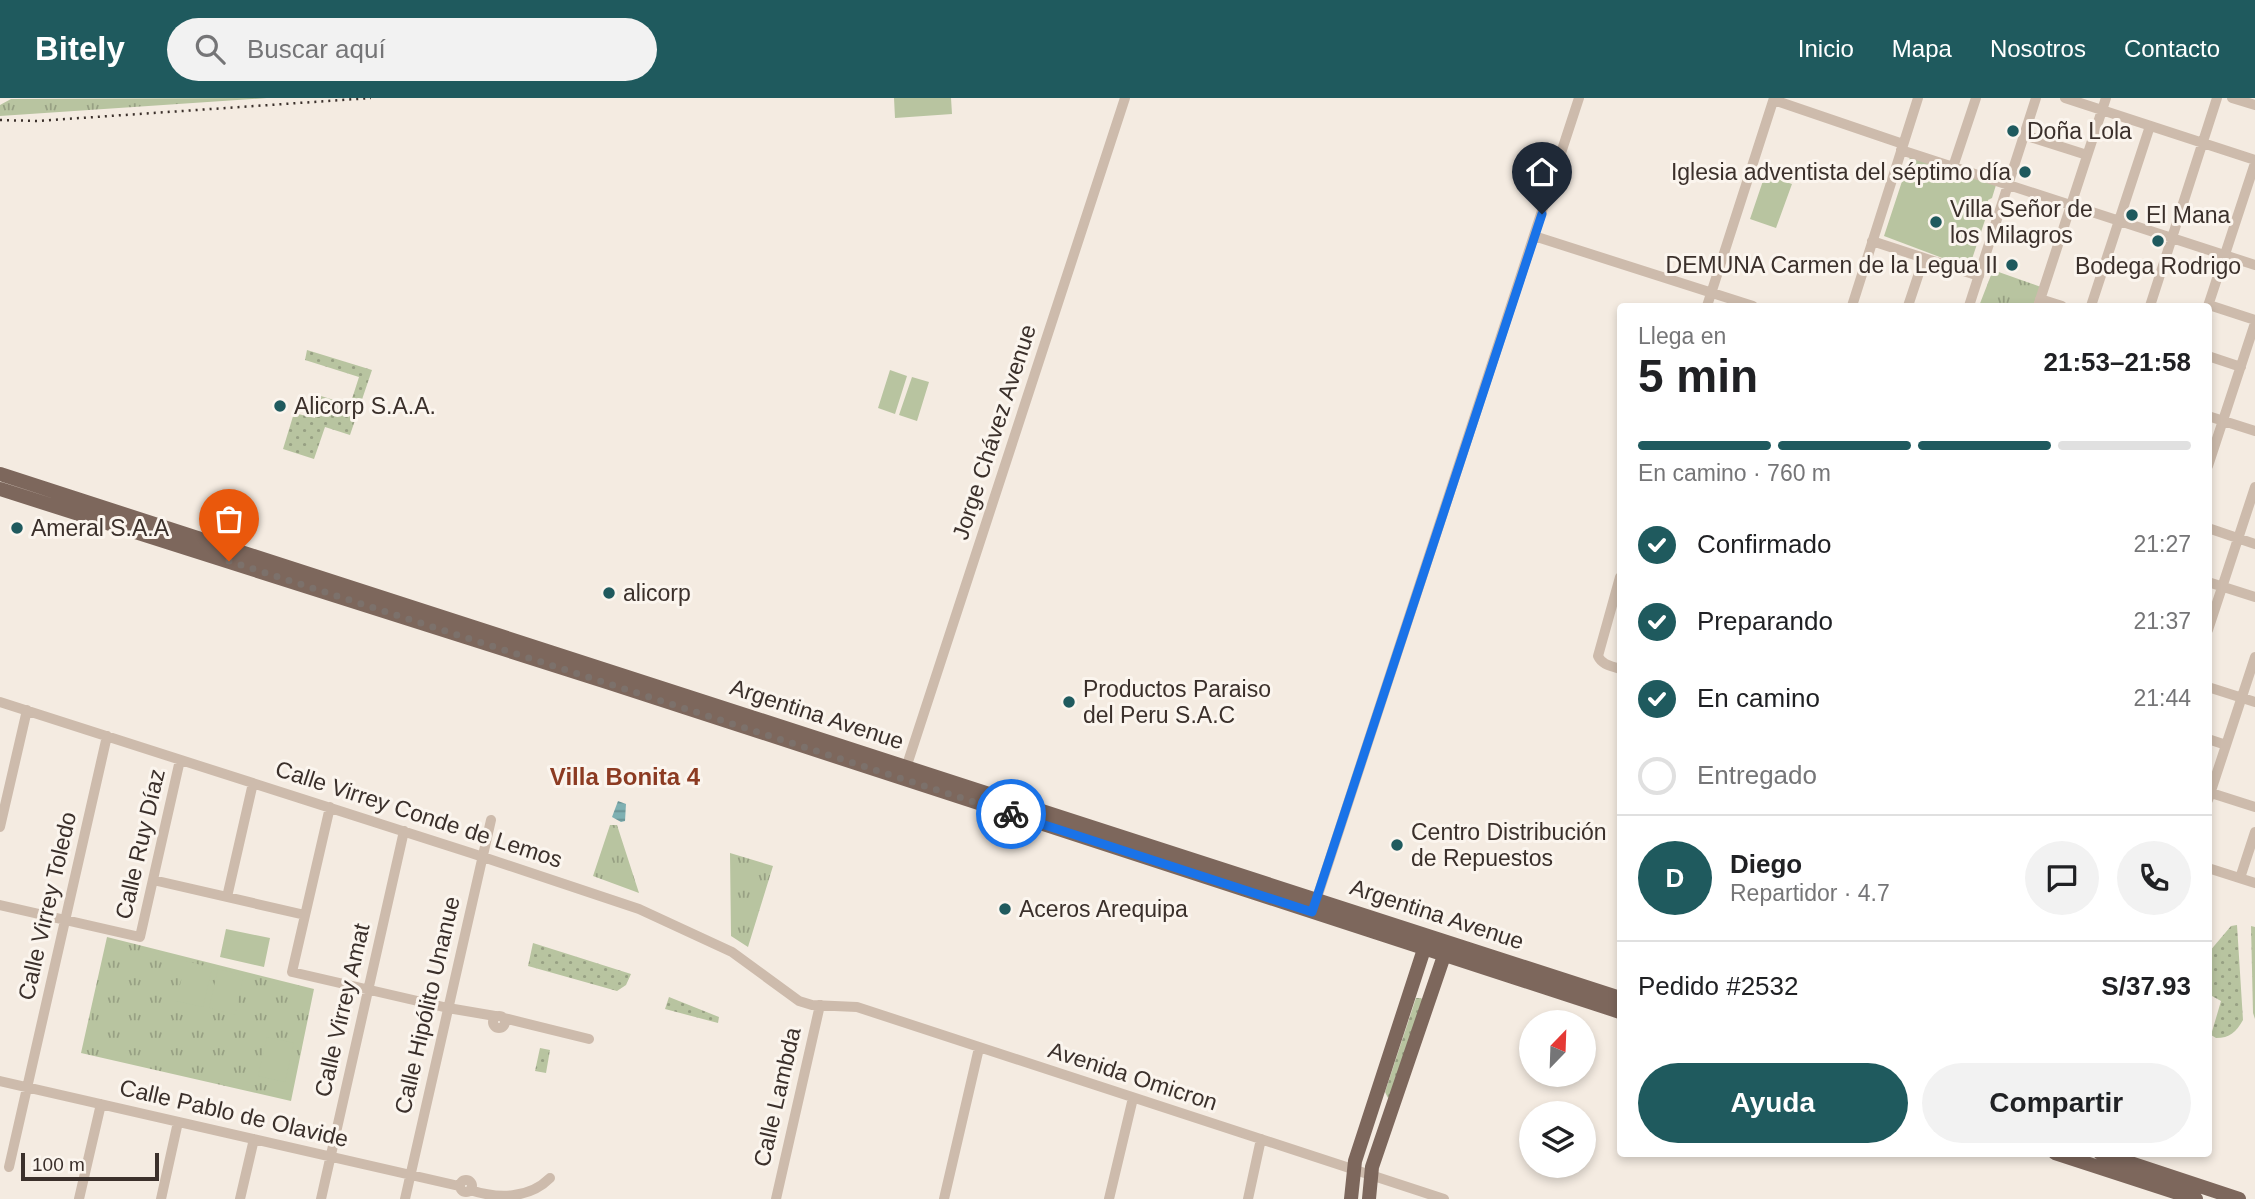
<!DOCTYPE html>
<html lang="es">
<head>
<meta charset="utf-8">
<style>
	body { margin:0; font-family:Arial,sans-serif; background:#f2f2f2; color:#202124; height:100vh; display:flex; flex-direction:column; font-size:26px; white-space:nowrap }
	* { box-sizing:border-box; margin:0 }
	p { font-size:23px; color:#757577 }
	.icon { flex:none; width:38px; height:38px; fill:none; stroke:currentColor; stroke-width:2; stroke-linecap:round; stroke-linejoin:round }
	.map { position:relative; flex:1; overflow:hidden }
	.side { position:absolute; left:1617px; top:205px; width:595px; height:854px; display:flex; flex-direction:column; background:#fff; border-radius:7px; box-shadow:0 4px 10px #0003 }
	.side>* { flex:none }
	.needle { width:46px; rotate:23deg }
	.buttons { position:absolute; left:1519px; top:912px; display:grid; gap:14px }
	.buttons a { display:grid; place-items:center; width:77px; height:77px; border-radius:50%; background:#fff; box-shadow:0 4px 10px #0003; font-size:35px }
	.scale { position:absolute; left:21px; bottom:18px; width:138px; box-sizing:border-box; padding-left:7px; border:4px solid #3b302b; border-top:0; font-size:19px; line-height:24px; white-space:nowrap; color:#3b302b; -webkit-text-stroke:5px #fbf5ee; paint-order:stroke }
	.pin { position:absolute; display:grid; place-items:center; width:60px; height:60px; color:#fff; margin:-72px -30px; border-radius:50% 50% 50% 0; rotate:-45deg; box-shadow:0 0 7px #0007 }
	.pin .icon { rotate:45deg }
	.courier { position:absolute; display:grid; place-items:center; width:70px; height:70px; margin:-35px; border:5px solid #1a73e8; border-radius:50%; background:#fff; color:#222; box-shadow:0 2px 9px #0007 }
	.head em { font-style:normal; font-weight:700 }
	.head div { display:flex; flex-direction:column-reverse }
	.head { display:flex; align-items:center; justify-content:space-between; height:119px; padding:0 21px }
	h1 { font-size:46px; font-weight:700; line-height:52px }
	.bar { display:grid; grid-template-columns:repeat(4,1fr); gap:10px 7px; align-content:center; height:84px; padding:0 21px }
	.bar i { height:9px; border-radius:5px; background:#e0e0e0 }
	.bar .on { background:#1f5a5e }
	.bar p { grid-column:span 4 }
	.line { display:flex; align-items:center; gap:18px; padding:0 21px; border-top:2px solid #e0e0e0 }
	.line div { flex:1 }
	.round { display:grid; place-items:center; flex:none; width:74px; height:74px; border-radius:37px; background:#f2f2f2 }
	ol { padding:0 21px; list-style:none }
	li { display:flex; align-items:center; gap:21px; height:77px }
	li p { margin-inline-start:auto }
	li .icon { padding:7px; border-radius:50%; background:#1f5a5e; color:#fff; stroke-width:4 }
	li:last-child { color:#757577 }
	li i { width:38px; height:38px; border:4px solid #e0e0e0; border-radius:50% }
	.button { display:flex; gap:14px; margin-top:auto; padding:14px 21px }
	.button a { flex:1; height:80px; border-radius:42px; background:#1f5a5e; color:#fff; font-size:28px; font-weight:700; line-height:80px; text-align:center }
	.button a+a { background:#f2f2f2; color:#202124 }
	header { display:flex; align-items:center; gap:42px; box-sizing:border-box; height:98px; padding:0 35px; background:#1f5a5e; color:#fff }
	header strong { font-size:33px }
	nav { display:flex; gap:38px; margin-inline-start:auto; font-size:24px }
	.search { width:490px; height:63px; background:#f2f2f2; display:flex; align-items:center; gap:18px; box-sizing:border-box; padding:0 24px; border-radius:38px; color:#757577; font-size:26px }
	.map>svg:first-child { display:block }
	.grass { fill:url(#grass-dots) }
	.park { fill:url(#park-tufts) }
	.pitch { fill:#b8c4a0 }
	.water { fill:url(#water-rules) }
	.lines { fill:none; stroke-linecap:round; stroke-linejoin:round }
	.minor { stroke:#cdbbac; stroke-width:10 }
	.major { stroke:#7d675c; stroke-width:14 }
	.rail { stroke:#3b302b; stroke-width:2.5; stroke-dasharray:2 5; stroke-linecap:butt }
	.done { stroke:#7c716b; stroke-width:7; stroke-dasharray:0 12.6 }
	.route { stroke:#1a73e8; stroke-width:9 }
	.poi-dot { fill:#1f5a5e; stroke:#fbf5ee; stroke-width:2.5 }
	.labels { text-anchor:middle; stroke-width:6; stroke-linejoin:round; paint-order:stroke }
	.poi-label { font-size:23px; fill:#3b302b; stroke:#fbf5ee; text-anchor:start }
	.street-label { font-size:23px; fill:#3b302b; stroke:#fbf5ee }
	.neighbourhood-label { font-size:24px; font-weight:bold; fill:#8c3b22; stroke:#fbf5ee }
</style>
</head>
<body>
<header>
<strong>Bitely</strong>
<div class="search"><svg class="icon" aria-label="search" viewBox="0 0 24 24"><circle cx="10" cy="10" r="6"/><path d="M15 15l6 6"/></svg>Buscar aquí</div>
<nav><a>Inicio</a><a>Mapa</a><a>Nosotros</a><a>Contacto</a></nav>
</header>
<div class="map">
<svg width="2255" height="1101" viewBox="0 0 2255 1101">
	<defs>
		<pattern id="grass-dots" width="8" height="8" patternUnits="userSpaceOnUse" patternTransform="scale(1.75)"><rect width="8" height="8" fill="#b8c4a0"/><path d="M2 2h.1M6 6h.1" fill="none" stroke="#97a083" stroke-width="1.8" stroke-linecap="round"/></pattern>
		<pattern id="park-tufts" width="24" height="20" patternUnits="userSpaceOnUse" patternTransform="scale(1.75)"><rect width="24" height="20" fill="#b8c4a0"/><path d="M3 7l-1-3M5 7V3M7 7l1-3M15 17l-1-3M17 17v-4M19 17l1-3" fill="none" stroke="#97a083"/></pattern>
		<pattern id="water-rules" width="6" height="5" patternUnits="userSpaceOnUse" patternTransform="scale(1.75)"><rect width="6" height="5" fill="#7fb0b2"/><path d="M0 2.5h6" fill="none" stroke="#699091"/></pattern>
	</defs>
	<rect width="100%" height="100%" fill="#f4ebe1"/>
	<!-- grass -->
	<path class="grass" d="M307 252 372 272 350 337 325 329 314 361 283 351 294 315 315 320 321 298 350 307 359 279 305 262Z
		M2237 827 2243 922C2236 934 2230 940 2216 940L2211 937 2221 903 2212 898 2209 908V854L2231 828Z
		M2251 828 2255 829V921L2253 915Z
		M533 845 631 876 626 887 617 893 528 868Z
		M669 899 719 919 718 925 665 911Z
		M1416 900H1421L1424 903 1391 999 1388 1000 1385 994Z
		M540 950 550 952 546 975 535 973Z"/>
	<!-- park -->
	<path class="park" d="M267 0 0 18V7L11 1Z
		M1993 172 2041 189 2033 208H1979Z
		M610 727H617L639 795 593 778Z
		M730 755 773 768 748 849 731 838Z
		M107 839 314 891 291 1003 81 955Z"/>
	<!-- pitch -->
	<path class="pitch" d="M894 0H951L952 16 895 20Z
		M1910 59 1996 87 1992 100 1988 102 1989 110 1969 170 1884 138Z
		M1765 77 1792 86 1776 130 1750 121Z
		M890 272 907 278 895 316 878 310Z
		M912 279 929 284 917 323 899 317Z
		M226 831 270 840 264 869 220 859Z
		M186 863 212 870 203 909 176 903Z
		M218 871 244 877 235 917 209 910Z
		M267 939 294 945 285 984 258 978Z"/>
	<!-- water -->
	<path class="water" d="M618 703 626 706 625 723 621 724 612 719Z"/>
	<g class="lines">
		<!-- minor -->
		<path class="minor" d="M2065 0 2255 62
			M2232 0 2255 7
			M1774 2 1903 46
			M2024 37 2087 57
			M1901 52 2255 167
			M1953 69 1976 0
			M1534 138 1753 208
			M1872 143 1979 178
			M2040 201 2062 208
			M2209 207 2255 222
			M1707 208 1774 0
			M1852 208 1918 0
			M1908 208 1924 160
			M1969 208 2036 0
			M2038 208 2106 0
			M2091 208 2150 28
			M2150 208 2217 0
			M2208 208 2255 65
			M2208 258 2241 269
			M2208 318 2255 333
			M2208 368 2255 225
			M2208 430 2255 446
			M1620 479 1598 558C1602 567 1612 568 1620 571
			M2208 484 2255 499
			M2208 532 2255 389
			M2208 589 2255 604
			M0 604 471 755 639 811 732 854 799 903 812 907 857 909 1444 1101
			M2208 641 2226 647
			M904 676 1125 0
			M2208 694 2255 709
			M2208 702 2255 559
			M330 709 292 874 448 910 495 918
			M0 729 27 612
			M2208 770 2255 785
			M2240 780 2255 734
			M153 782 305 817
			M227 799 253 685
			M0 807 140 839 180 662
			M1314 809 1579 0
			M493 924a6 6 0 1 1 12 0a6 6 0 1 1-12 0Z
			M504 920 589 941
			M0 983 459 1088
			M9 1069 107 638
			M460 1088a6 6 0 1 1 12 0a6 6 0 1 1-12 0Z
			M470 1092C498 1101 529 1101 550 1080
			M79 1101 101 1006
			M161 1101 178 1024
			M240 1101 254 1041
			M321 1101 404 733
			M405 1101 491 722
			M776 1101 820 907
			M944 1101 979 950
			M1109 1101 1133 1000
			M1248 1101 1261 1041"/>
		<!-- major -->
		<path class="major" d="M0 376 1620 900
			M0 391 610 585 1620 914
			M2055 1055 2196 1101
			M2100 1055 2239 1101
			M1351 1101 1355 1063 1427 842
			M1369 1101 1372 1069 1447 849"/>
		<!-- rail -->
		<path class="rail" d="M0 22 37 23 371 0"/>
	</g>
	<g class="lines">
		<!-- done -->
		<path class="done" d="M229 463 1011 716"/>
		<!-- route -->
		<path class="route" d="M1011 716 1312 814 1542 116"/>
	</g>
	<!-- markers -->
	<g class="poi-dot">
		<circle cx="2013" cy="33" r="7"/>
		<circle cx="2025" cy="74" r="7"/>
		<circle cx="2132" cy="117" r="7"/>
		<circle cx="1936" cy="124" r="7"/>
		<circle cx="2158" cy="143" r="7"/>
		<circle cx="2012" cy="167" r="7"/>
		<circle cx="280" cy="308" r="7"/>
		<circle cx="17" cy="430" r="7"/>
		<circle cx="609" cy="495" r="7"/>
		<circle cx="1069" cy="604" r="7"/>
		<circle cx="1397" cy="747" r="7"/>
		<circle cx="1005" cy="811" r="7"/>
	</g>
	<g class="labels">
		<!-- poi labels -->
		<g class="poi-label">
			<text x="2027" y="41">Doña Lola</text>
			<text x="2011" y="82" text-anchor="end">Iglesia adventista del séptimo día</text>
			<text x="1950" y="119">Villa Señor de<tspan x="1950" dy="26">los Milagros</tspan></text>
			<text x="2146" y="125">El Mana</text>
			<text x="1998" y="175" text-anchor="end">DEMUNA Carmen de la Legua II</text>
			<text x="2158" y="176" text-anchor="middle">Bodega Rodrigo</text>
			<text x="294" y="316">Alicorp S.A.A.</text>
			<text x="31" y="438">Ameral S.A.A</text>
			<text x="623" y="503">alicorp</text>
			<text x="1083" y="599">Productos Paraiso<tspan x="1083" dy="26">del Peru S.A.C</tspan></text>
			<text x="1411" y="742">Centro Distribución<tspan x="1411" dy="26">de Repuestos</tspan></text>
			<text x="1019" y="819">Aceros Arequipa</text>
		</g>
		<!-- street labels -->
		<g class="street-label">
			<text transform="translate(994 334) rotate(-72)" y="8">Jorge Chávez Avenue</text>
			<text transform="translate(817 616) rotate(18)" y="8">Argentina Avenue</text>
			<text transform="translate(419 716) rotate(18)" y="8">Calle Virrey Conde de Lemos</text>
			<text transform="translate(140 746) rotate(-77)" y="8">Calle Ruy Díaz</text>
			<text transform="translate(47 808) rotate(-77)" y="8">Calle Virrey Toledo</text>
			<text transform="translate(1437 816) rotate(18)" y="8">Argentina Avenue</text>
			<text transform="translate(427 907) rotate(-77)" y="8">Calle Hipólito Unanue</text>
			<text transform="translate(342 912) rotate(-77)" y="8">Calle Virrey Amat</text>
			<text transform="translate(1133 978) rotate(18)" y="8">Avenida Omicron</text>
			<text transform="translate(777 999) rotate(-77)" y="8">Calle Lambda</text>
			<text transform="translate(234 1015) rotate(13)" y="8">Calle Pablo de Olavide</text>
		</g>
		<!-- neighbourhood labels -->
		<g class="neighbourhood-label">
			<text x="625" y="687">Villa Bonita 4</text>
		</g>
	</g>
</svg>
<div class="buttons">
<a><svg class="needle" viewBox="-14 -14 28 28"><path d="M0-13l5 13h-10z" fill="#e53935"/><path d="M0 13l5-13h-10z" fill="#757577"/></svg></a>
<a><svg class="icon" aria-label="layers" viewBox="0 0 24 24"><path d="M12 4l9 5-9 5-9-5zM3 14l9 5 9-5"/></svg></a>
</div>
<div class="scale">100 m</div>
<div class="pin" style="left:229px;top:463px;background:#ea580c"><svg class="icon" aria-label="bag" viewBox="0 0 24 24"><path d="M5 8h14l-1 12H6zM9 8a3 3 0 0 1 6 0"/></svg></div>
<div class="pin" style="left:1542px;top:116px;background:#1f2937"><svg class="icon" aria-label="home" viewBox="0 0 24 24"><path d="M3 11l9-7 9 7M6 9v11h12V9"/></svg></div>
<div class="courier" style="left:1011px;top:716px"><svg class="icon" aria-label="bike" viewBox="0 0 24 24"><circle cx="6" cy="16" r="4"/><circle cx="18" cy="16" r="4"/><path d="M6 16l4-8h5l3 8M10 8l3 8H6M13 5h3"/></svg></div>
<section class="side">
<div class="head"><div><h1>5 min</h1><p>Llega en</p></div><em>21:53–21:58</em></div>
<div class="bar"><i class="on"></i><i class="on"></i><i class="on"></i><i></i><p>En camino · 760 m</p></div>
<ol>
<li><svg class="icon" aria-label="check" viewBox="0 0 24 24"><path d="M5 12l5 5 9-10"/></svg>Confirmado<p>21:27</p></li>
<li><svg class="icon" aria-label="check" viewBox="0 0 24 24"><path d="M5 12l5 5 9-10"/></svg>Preparando<p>21:37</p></li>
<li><svg class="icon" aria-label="check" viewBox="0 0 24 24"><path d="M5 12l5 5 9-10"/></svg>En camino<p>21:44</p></li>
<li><i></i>Entregado</li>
</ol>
<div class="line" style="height:126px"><b class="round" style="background:#1f5a5e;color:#fff">D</b><div><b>Diego</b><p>Repartidor · 4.7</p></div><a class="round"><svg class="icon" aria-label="chat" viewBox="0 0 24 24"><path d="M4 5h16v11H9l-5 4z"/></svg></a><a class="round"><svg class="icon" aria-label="phone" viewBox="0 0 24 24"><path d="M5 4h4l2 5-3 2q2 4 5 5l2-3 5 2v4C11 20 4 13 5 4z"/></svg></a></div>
<div class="line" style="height:91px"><div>Pedido #2532</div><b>S/37.93</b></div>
<div class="button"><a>Ayuda</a><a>Compartir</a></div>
</section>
</div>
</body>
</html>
